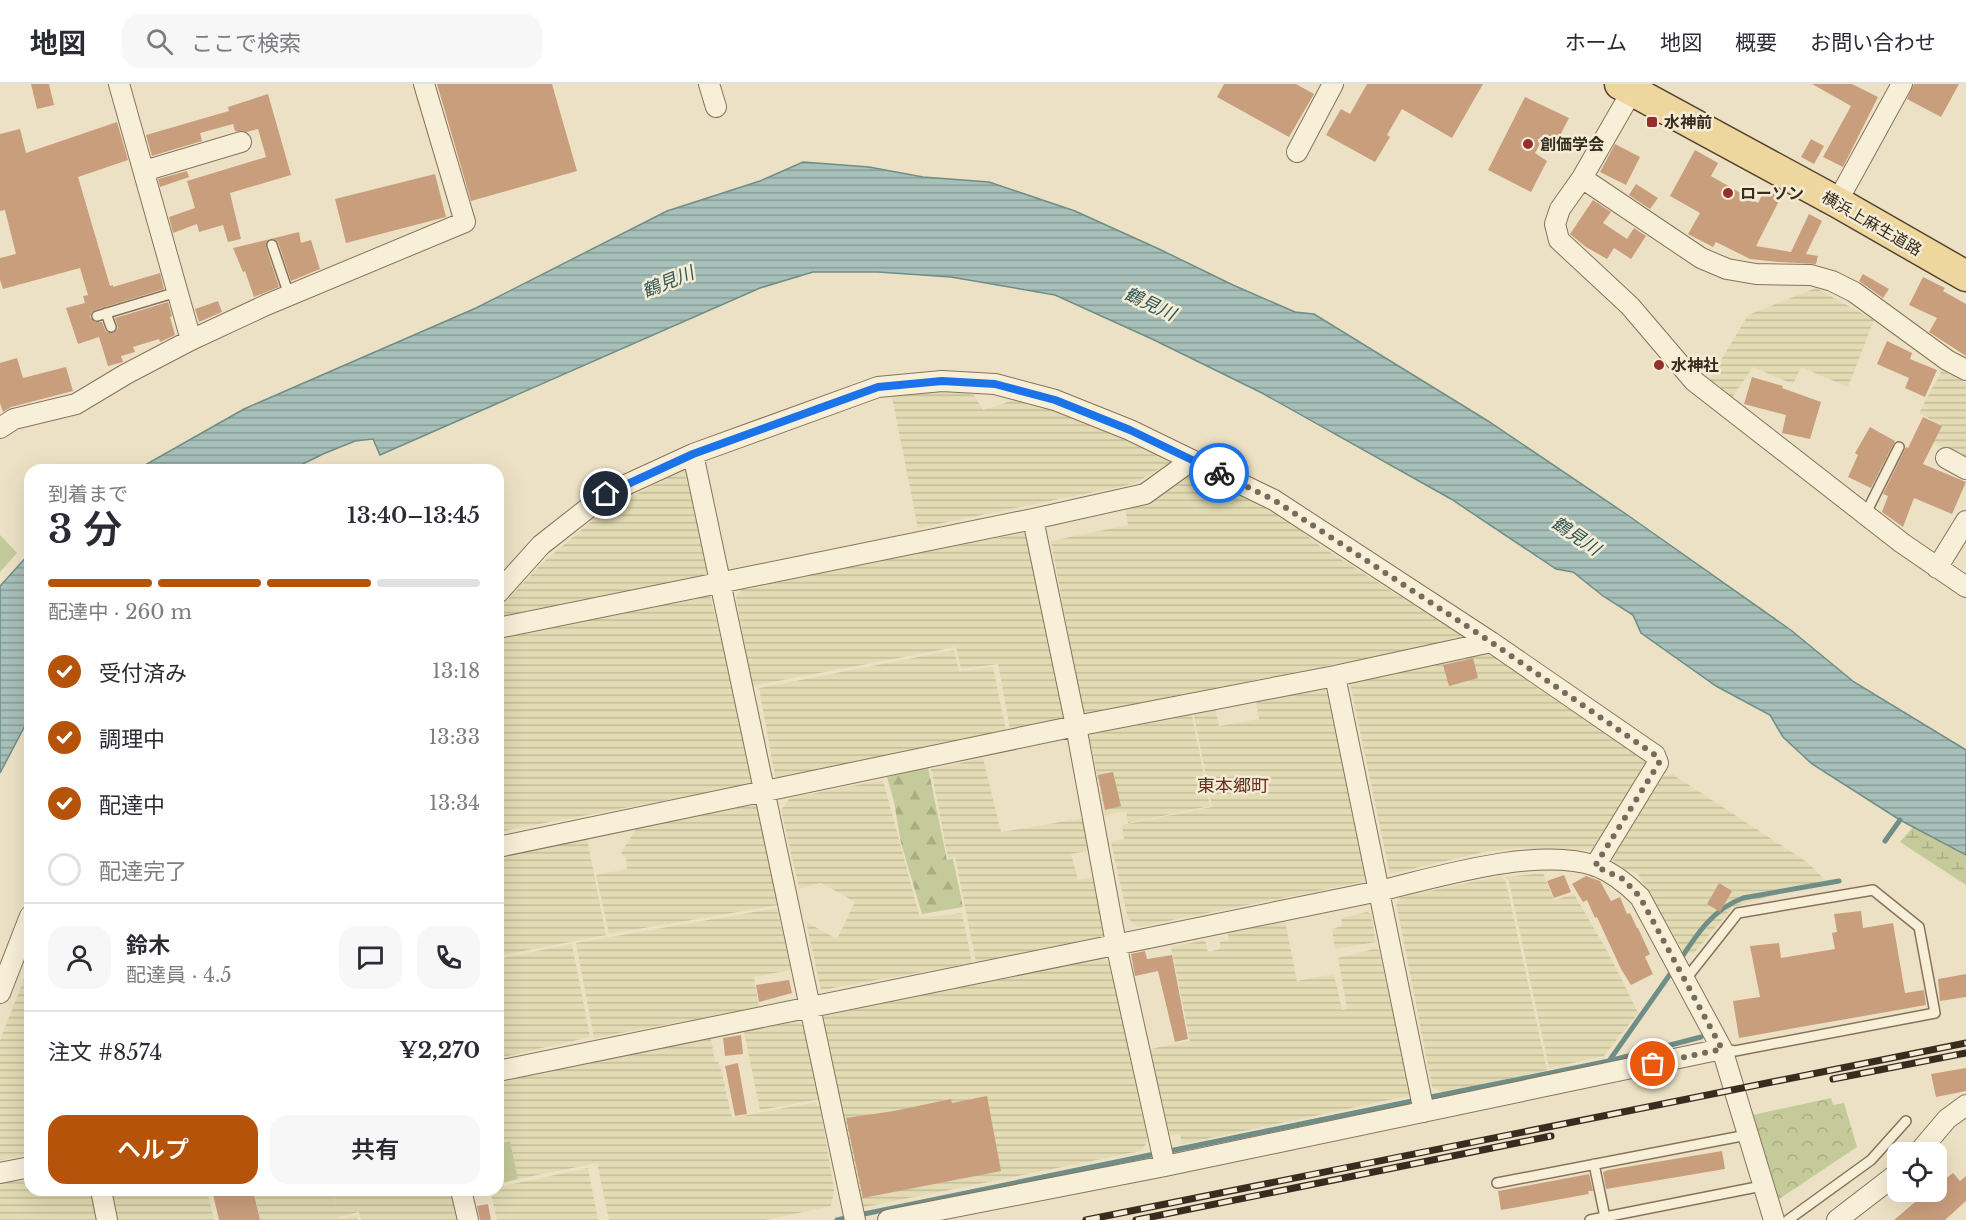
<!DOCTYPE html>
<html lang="ja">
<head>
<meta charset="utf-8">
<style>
	body { margin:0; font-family:"Libre Baskerville","Noto Sans JP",serif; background:#f7f7f7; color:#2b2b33; height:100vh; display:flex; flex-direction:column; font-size:22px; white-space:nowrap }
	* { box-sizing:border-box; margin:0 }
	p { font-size:20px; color:#7c7c81 }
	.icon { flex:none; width:33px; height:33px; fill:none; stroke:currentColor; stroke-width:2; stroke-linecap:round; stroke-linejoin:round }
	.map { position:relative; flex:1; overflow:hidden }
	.drawer { position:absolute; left:24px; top:380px; width:480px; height:732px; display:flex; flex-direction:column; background:#fff; border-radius:18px; box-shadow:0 6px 24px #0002 }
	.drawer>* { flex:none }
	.buttons { position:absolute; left:1887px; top:1058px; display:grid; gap:12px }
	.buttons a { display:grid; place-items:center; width:60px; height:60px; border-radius:12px; background:#fff; box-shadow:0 6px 24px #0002; font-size:30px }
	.pin { position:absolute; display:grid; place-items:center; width:51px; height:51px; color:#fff; margin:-26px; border:3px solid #fff; border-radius:50%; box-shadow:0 2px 6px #0007 }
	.courier { position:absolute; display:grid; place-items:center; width:60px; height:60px; margin:-30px; border:4px solid #1a73e8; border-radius:50%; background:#fff; color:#222; box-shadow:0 2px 8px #0007 }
	.head em { font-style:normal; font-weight:600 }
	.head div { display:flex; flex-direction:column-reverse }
	.head { display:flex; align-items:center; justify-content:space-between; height:102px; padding:0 24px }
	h1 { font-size:39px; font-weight:600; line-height:45px }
	.bar { display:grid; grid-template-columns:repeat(4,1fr); gap:9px 6px; align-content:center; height:72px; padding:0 24px }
	.bar i { height:8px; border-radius:4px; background:#e1e1e2 }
	.bar .on { background:#b45309 }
	.bar p { grid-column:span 4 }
	.line { display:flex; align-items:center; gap:15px; padding:0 24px; border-top:2px solid #e1e1e2 }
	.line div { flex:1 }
	.round { display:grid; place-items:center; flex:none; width:63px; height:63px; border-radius:18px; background:#f7f7f7 }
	ol { padding:0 24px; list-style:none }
	li { display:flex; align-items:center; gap:18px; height:66px }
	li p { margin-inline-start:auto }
	li .icon { padding:6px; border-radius:50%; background:#b45309; color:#fff; stroke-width:4 }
	li:last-child { color:#7c7c81 }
	li i { width:33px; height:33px; border:3px solid #e1e1e2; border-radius:50% }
	.action { display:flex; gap:12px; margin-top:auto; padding:12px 24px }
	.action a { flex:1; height:69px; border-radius:18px; background:#b45309; color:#fff; font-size:24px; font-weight:600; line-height:69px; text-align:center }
	.action a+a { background:#f7f7f7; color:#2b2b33 }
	header { display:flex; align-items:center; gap:36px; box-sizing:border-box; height:84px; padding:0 30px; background:#fff; border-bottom:2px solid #e1e1e2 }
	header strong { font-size:28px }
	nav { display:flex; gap:33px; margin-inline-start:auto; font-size:21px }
	.search { width:420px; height:54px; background:#f7f7f7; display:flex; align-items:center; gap:15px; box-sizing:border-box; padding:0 21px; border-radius:18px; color:#7c7c81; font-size:22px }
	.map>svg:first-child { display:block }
	.farmland { fill:url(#farmland-rules) }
	.grass { fill:#c4ca9a }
	.forest { fill:url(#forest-firs) }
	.wetland { fill:url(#wetland-marsh) }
	.park { fill:url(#park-crowns) }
	.water { fill:url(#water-rules); stroke:#6e8e87; stroke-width:1.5 }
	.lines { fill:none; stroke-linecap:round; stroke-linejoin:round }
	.stream { stroke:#6e8e87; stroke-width:5 }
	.building { fill:#c99e7d }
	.lane-casing { stroke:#87735c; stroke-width:12 }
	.street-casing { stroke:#87735c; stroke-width:22 }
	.primary-casing { stroke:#554230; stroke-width:33 }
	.lane { stroke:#f8efd8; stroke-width:9 }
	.street { stroke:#f8efd8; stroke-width:20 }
	.primary { stroke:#eed69f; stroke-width:30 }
	.rail-casing { stroke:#382b1f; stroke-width:7 }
	.rail { stroke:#f4ecd5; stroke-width:4.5; stroke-dasharray:14; stroke-linecap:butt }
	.done { stroke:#776b59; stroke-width:6; stroke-dasharray:0 10.8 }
	.route { stroke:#1a73e8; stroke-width:8 }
	.poi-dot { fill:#942f2e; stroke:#f4ecd5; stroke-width:2 }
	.labels { text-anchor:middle; stroke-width:5; stroke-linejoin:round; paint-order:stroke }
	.poi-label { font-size:16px; font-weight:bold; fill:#382b1f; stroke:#f4ecd5; text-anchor:start }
	.street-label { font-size:16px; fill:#382b1f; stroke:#f4ecd5 }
	.water-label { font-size:18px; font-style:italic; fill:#2f5755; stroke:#f4ecd5 }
	.neighbourhood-label { font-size:18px; fill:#632f20; stroke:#f4ecd5 }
</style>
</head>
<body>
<header>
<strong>地図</strong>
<div class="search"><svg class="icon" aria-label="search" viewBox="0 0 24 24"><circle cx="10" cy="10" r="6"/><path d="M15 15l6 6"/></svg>ここで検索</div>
<nav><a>ホーム</a><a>地図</a><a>概要</a><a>お問い合わせ</a></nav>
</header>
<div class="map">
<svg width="1966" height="1136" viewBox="0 0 1966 1136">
	<defs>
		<pattern id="farmland-rules" width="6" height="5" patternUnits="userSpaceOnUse" patternTransform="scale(1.5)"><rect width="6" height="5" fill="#e2dbb3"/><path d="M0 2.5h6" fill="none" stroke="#c3bc9a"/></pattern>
		<pattern id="forest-firs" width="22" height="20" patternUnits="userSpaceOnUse" patternTransform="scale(1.5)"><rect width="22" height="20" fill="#c4ca9a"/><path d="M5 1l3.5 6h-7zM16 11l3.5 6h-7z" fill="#a9ae84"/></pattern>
		<pattern id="wetland-marsh" width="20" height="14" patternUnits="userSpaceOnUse" patternTransform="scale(1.5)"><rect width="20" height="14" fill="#c4ca9a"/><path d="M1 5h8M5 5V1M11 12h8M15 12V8" fill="none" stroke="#a9ae84"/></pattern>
		<pattern id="park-crowns" width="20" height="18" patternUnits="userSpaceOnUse" patternTransform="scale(1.5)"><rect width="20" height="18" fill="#c4ca9a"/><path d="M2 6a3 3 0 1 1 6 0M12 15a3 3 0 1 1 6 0" fill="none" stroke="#a9ae84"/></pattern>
		<pattern id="water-rules" width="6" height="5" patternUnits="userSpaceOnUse" patternTransform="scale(1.5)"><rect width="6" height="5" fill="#a7c0b9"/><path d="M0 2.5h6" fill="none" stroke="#899c96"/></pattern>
	</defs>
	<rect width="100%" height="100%" fill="#ede1c5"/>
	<!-- farmland -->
	<path class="farmland" d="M1816 204 1874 236 1848 303 1801 283 1793 300 1753 283 1731 315 1708 298 1748 231Z
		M1942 286 1966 299V376L1932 358 1941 341 1919 329Z
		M946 306 974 311 983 326 1020 314 1064 328 1134 357 1172 378 1133 400 918 444 891 308Z
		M686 384 713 486 708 493 498 538V526L540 481 592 437 615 421Z
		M1195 385 1270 422 1320 462 1466 554 1083 630 1051 457 1128 441 1125 423Z
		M1024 449 1031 453 1068 631 1062 639 1011 650 998 580 961 585 956 563 752 602 736 513 744 502Z
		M710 511 756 699 498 748V554Z
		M1489 564 1647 679 1592 766 1519 764 1484 768 1390 790 1349 595Z
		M954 566 959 587 993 583 1007 651 783 698 775 692 759 604Z
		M1324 603 1334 611 1367 797 1138 843 1128 835 1111 758 1124 755 1122 741 1212 723 1193 627 1215 623 1219 642 1259 635 1256 616Z
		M1192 631 1210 722 1128 739 1126 727 1105 731 1089 651Z
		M983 674 1001 748 1084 734 1092 766 1071 770 1078 796 1098 792 1108 847 1104 853 976 878 955 773 948 774 931 685Z
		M1672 690 1807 778 1825 796 1733 823 1693 870 1683 867 1638 790 1614 780 1612 770 1663 693Z
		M883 696 920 834 962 829 972 879 821 906 806 838 837 855 855 818 821 799 799 804 781 726 790 714Z
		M758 720 778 821 609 850 596 791 627 785 626 773 621 769 637 743Z
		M587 755 606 851 498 872V772Z
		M1543 789 1554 816 1574 810 1610 872 1638 929 1604 972 1549 984 1509 798 1505 793Z
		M1501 792 1506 798 1547 986 1444 1009 1432 1003 1396 818 1401 813Z
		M777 824 791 886 754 893 759 923 594 954 576 859Z
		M1367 828 1371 830 1376 858 1335 865 1332 845 1342 842 1341 834Z
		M1285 837 1297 897 1334 890 1342 926 1347 925 1338 874 1374 865 1379 866 1410 1008 1408 1012 1182 1060 1180 1050 1166 1052 1150 965 1190 957 1171 863 1205 856 1208 868 1220 865V858L1229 856 1227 847Z
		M572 860 590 953 498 974V875Z
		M1103 875 1112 880 1132 976 1148 1057 1141 1067 860 1124 820 940 824 932 979 898 984 899Z
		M30 880V1070L0 1076V956Z
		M796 937 806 943 821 1015 760 1026 744 948Z
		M711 955 715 978H718L721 985 732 1034 816 1018 817 1022H820L834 1107 831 1122 765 1136H609L597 1079 518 1095 510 1057 498 1060V996Z
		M588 1084 598 1136H497L490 1106H498V1103Z
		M30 1093V1106H93L100 1136H0V1098Z
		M112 1106H207L214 1136H118Z
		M254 1106H332L336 1123 333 1106H455L461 1136H361L359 1128 338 1133V1135L357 1132 358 1136H260Z"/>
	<!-- grass -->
	<path class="grass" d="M0 451 17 469 0 488Z
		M510 1057 518 1095 498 1100V1060Z"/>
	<!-- forest -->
	<path class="forest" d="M928 683 947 776 953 775 963 823 922 830 901 759 894 718 887 693Z"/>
	<!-- wetland -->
	<path class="wetland" d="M1913 743 1966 771V801L1900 758Z"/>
	<!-- park -->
	<path class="park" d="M1831 1014 1833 1021 1844 1019 1857 1063 1773 1119 1748 1032Z"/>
	<!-- water -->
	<path class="water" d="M803 78 869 83 923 93 989 98 1075 127 1159 165 1233 201 1295 228 1314 230 1488 337 1626 430 1792 547 1854 598 1966 666V771L1900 736 1812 680 1783 653 1770 631 1716 602 1641 549 1633 531 1603 512 1573 488 1556 485 1451 415 1262 309 1152 255 1055 211 951 193 878 188H813L760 204 380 371 373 355 355 357 323 370 293 385H138L244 325 476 224 667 127 760 97Z
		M30 469V632L0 689V502Z"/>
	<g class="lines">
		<!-- stream -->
		<path class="stream" d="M1885 757 1900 736
			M1680 876C1697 850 1713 825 1743 814L1839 797
			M1609 977 1701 953
			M1426 1014 1609 977 1673 886
			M859 1131 1417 1016
			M837 1136 850 1133"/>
	</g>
	<!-- building -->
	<path class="building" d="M31 0H49L54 21 37 25Z
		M437 0H552L577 87 471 117Z
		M1224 0H1296L1314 10 1289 53 1217 13Z
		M1367 0H1483L1452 54 1402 25 1387 51 1390 53 1375 78 1326 51 1341 25 1350 30Z
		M1812 0H1852L1878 13 1843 83 1823 73 1851 22Z
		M1914 0H1959L1941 33 1907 15Z
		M268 10 291 91 230 109 241 155 228 158 223 141 199 148 197 140 173 149 169 133 195 124 187 97 266 73 258 45 247 48 235 47 233 40 200 49 202 57 152 72 146 51 229 27 228 23Z
		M1525 13 1569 34 1553 65 1541 58 1535 69 1547 77 1531 108 1488 86Z
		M117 38 128 76 78 93 110 202 113 201V203L160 189 164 205 95 226 92 228 90 233 95 238H102L106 248 113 249 118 244 115 234 168 218 172 232 170 233 175 251 160 258 159 255 133 263 135 268 121 272 123 278 108 282 99 253 78 260 66 224 85 219 83 212 88 211 80 184 3 205 0 196V174L16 170 5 126 0 127V50L20 45 26 69Z
		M1811 55 1824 62 1814 80 1801 73Z
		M1615 60 1640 73 1626 101 1600 88Z
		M1695 66 1718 79 1711 92 1758 119 1765 105 1781 113 1756 162 1791 168 1809 130 1822 137 1806 170 1818 172 1816 180 1778 178 1750 175 1716 158 1713 163 1688 150 1700 129 1670 112Z
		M187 87 189 93 160 103 158 95Z
		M435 90 446 133 346 159 335 115Z
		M1636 100 1658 114 1650 125 1629 111Z
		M1593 116 1611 128 1603 139 1627 155 1634 144 1646 152 1631 175 1614 164 1607 175 1586 163 1570 150Z
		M299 148 301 159 311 156 320 185 291 197 278 158 274 155H269L266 159V163L279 203 254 213 245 187 243 188 233 164Z
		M1863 190 1889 205 1883 214 1859 197Z
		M1923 193 1945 204 1943 207 1966 220V272L1929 248 1937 234 1909 221Z
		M218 217 222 228 199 238 195 225Z
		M1887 257 1912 269 1910 275 1937 286 1925 313 1905 304 1909 294 1877 280Z
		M17 274 23 294 66 283 73 307 11 323 3 328 0 319V279Z
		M1752 293 1783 302 1782 304 1821 318 1810 355 1782 349 1786 331 1744 320Z
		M1923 333 1942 342 1923 380 1966 398 1952 430 1914 414 1903 443 1882 428 1888 412 1883 410 1906 363 1908 364Z
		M1870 343 1895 357 1871 404 1848 393 1858 371 1855 369Z
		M1473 574 1478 594 1449 602 1443 581Z
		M1113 688 1121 722 1105 726 1098 691Z
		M1564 791 1571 808 1554 814 1547 797Z
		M1586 792 1600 797 1611 817 1620 813 1627 830 1630 829 1637 844H1638L1650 870 1645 873 1653 890 1631 901 1621 885 1597 833 1595 834 1587 816 1583 818 1572 800Z
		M1719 799 1732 807 1720 828 1707 820Z
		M1861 827 1863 844 1893 839 1905 909 1924 906 1926 921 1739 954 1733 917 1760 913 1750 862 1779 859 1781 874 1835 865 1832 849 1837 848 1834 830Z
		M1145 867 1147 875 1172 871 1188 955 1175 958 1158 887 1135 892 1131 870Z
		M1966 890V913L1940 917 1938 895Z
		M789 896 792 909 759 918 756 901Z
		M741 951 743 970 725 972 723 954Z
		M738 979 747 1030 735 1032 725 982Z
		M1966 984V1007L1936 1013 1931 990Z
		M987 1012 1001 1087 863 1114 846 1034 894 1027 951 1015 952 1019Z
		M1722 1067 1725 1085 1606 1105 1603 1088 1608 1086Z
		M1953 1089 1960 1097 1966 1092V1117L1945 1136H1894L1921 1113 1916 1107H1936V1102Z
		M1589 1090 1593 1107H1588L1589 1110 1501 1126 1498 1107Z
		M212 1106H253L260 1136H219Z
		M488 1120 491 1136H480L477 1122Z"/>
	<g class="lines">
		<defs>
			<path id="lane" d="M272 161 289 211
				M106 229 111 243
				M97 232 177 208
				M1865 431 1899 363
				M1685 896 1738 829 1873 806 1919 843 1935 929 1735 967 1722 965
				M1594 1080 1605 1133
				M1497 1099 1747 1051
				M1590 1136 1762 1102
				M1788 1136 1871 1076 1906 1037"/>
			<path id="street" d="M119 0 191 256
				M709 0 716 23
				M1632 7 1582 94 1560 125 1555 140 1559 156 1630 222 1694 297 1902 459 1966 503
				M1297 68 1333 0
				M144 87 241 58
				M1582 94 1701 174 1727 185 1756 190 1811 191 1832 197 1854 208 1947 276 1966 286
				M1837 118 1902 0
				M0 344 14 335 76 320 126 290 191 256 266 221 465 138 424 0
				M693 370 855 1136
				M1946 374 1966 385
				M1033 435 1076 642 1116 860 1165 1082
				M1937 484 1966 437
				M498 509 541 461 606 410 693 370 878 303 942 297 995 300 1055 316 1130 346 1274 416 1491 558 1655 671 1658 679 1595 782
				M498 544 1033 435 1145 410 1192 376
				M1335 592 1424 1028
				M498 763 1076 642 1335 592 1491 558
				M0 909 30 832
				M498 987 1379 807C1438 793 1537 762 1596 782 1614 789 1627 800 1640 813L1722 965 1774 1136
				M1919 1068 1947 1035 1966 1021
				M0 1089 30 1083
				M101 1106 107 1136
				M461 1106 468 1136
				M888 1136 1165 1082 1722 965
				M1837 1136 1898 1089"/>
			<path id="primary" d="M1620 0 1837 118 1966 192"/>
		</defs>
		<!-- lane casing -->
		<use href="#lane" class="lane-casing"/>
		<!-- street casing -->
		<use href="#street" class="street-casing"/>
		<!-- primary casing -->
		<use href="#primary" class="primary-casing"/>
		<!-- lane -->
		<use href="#lane" class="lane"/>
		<!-- street -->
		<use href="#street" class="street"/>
		<!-- primary -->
		<use href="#primary" class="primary"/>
		<defs>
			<path id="rail" d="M1833 995 1966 969
				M1086 1136 1966 959
				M1136 1136 1551 1052"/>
		</defs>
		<!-- rail casing -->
		<use href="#rail" class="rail-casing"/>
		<!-- rail -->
		<use href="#rail" class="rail"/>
	</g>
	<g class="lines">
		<!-- done -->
		<path class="done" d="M1219 389 1274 416 1491 558 1658 673 1659 679 1595 782 1623 795 1640 813 1722 965 1653 980"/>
		<!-- route -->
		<path class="route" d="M606 410 693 370 878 303 942 297 995 300 1055 316 1130 346 1219 389"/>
	</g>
	<!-- markers -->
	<g class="poi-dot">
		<rect x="1646" y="32" width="12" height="12" rx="3"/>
		<circle cx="1528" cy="60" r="6"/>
		<circle cx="1728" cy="109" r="6"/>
		<circle cx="1659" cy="281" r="6"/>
	</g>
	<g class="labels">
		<!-- poi labels -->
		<g class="poi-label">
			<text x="1664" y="44">水神前</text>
			<text x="1540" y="66">創価学会</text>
			<text x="1740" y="115">ローソン</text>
			<text x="1671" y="287">水神社</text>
		</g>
		<!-- street labels -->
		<g class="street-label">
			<text transform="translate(1872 139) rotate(30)" y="6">横浜上麻生道路</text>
		</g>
		<!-- water labels -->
		<g class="water-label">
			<text transform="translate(668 198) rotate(-22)" y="6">鶴見川</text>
			<text transform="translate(1150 220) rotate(25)" y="6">鶴見川</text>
			<text transform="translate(1576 452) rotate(34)" y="6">鶴見川</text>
		</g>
		<!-- neighbourhood labels -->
		<g class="neighbourhood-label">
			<text x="1233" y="708">東本郷町</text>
		</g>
	</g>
</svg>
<div class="buttons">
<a><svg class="icon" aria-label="locate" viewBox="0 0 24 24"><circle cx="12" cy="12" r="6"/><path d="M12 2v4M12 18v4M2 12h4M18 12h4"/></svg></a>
</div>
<div class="pin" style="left:1653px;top:980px;background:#ea580c"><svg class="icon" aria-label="bag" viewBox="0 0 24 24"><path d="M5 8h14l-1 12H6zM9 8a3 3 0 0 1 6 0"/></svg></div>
<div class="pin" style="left:606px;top:410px;background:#1f2937"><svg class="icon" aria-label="home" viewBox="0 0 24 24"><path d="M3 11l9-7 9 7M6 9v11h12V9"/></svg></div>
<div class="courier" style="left:1219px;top:389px"><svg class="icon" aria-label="bike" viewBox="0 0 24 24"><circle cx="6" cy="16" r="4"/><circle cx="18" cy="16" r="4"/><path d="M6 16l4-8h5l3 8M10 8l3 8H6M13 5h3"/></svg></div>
<section class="drawer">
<div class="head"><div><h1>3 分</h1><p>到着まで</p></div><em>13:40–13:45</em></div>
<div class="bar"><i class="on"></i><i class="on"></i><i class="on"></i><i></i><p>配達中 · 260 m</p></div>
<ol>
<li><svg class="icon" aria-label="check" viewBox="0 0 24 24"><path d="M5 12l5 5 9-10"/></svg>受付済み<p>13:18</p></li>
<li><svg class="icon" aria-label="check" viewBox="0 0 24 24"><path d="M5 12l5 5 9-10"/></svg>調理中<p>13:33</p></li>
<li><svg class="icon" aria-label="check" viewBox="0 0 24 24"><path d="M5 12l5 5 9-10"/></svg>配達中<p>13:34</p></li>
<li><i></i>配達完了</li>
</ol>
<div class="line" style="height:108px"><a class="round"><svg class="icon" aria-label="person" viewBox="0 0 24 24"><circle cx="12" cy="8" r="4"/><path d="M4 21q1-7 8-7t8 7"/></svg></a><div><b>鈴木</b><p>配達員 · 4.5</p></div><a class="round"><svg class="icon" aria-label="chat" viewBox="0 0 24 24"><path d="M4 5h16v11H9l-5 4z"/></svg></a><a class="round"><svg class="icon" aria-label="phone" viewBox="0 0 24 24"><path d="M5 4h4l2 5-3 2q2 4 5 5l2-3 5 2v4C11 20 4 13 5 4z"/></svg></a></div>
<div class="line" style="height:78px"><div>注文 #8574</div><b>¥2,270</b></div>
<div class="action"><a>ヘルプ</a><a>共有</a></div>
</section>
</div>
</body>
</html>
